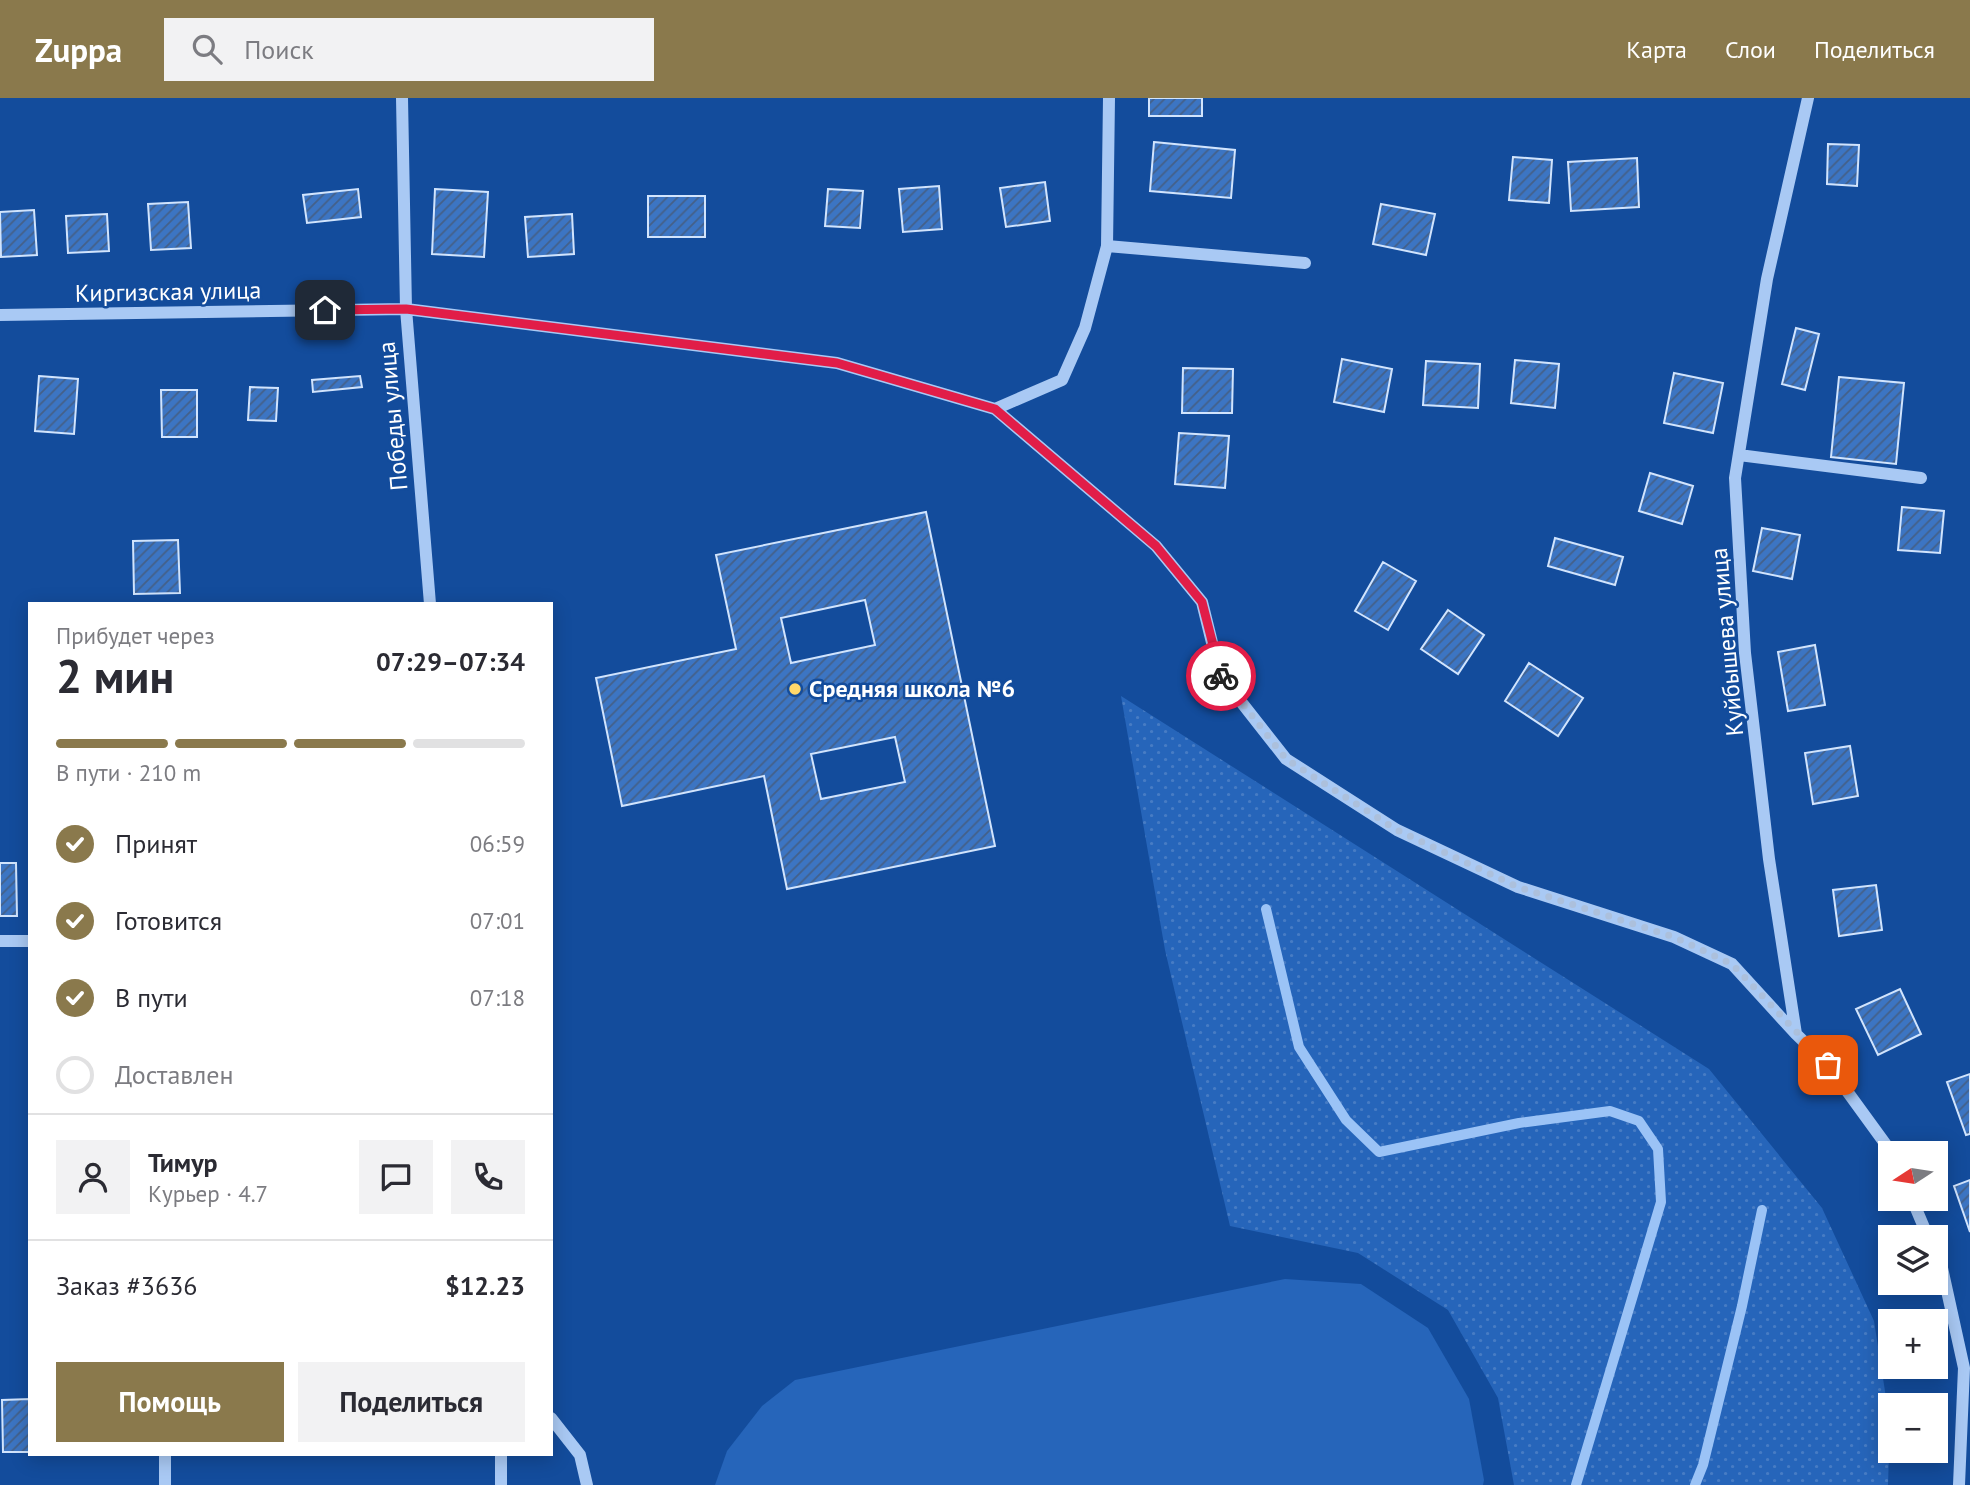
<!DOCTYPE html>
<html lang="ru">
<head>
<meta charset="utf-8">
<style>
	body { margin:0; font-family:"PT Sans",sans-serif; background:#f2f2f3; color:#2b2b33; height:100vh; display:flex; flex-direction:column; font-size:26px; white-space:nowrap }
	* { box-sizing:border-box; margin:0 }
	p { font-size:23px; color:#7c7c81 }
	.icon { flex:none; width:38px; height:38px; fill:none; stroke:currentColor; stroke-width:2; stroke-linecap:round; stroke-linejoin:round }
	.map { position:relative; flex:1; overflow:hidden }
	.panel { position:absolute; left:28px; top:504px; width:525px; height:854px; display:flex; flex-direction:column; background:#fff; border-radius:0px; box-shadow:0 4px 18px #0003 }
	.panel>* { flex:none }
	.needle { width:46px; rotate:258deg }
	.fabs { position:absolute; left:1878px; top:1043px; display:grid; gap:14px }
	.fabs a { display:grid; place-items:center; width:70px; height:70px; border-radius:0px; background:#fff; box-shadow:0 4px 18px #0003; font-size:35px }
	.pin { position:absolute; display:grid; place-items:center; width:60px; height:60px; color:#fff; margin:-30px; border-radius:14px; box-shadow:0 4px 10px #0006 }
	.courier { position:absolute; display:grid; place-items:center; width:70px; height:70px; margin:-35px; border:5px solid #e11d48; border-radius:50%; background:#fff; color:#222; box-shadow:0 2px 9px #0007 }
	.headline em { font-style:normal; font-weight:700 }
	.headline div { display:flex; flex-direction:column-reverse }
	.headline { display:flex; align-items:center; justify-content:space-between; height:119px; padding:0 28px }
	h1 { font-size:46px; font-weight:700; line-height:52px }
	.bar { display:grid; grid-template-columns:repeat(4,1fr); gap:10px 7px; align-content:center; height:84px; padding:0 28px }
	.bar i { height:9px; border-radius:5px; background:#e1e1e2 }
	.bar .selected { background:#8a794c }
	.bar p { grid-column:span 4 }
	.line { display:flex; align-items:center; gap:18px; padding:0 28px; border-top:2px solid #e1e1e2 }
	.line div { flex:1 }
	.round { display:grid; place-items:center; flex:none; width:74px; height:74px; border-radius:0px; background:#f2f2f3 }
	ol { padding:0 28px; list-style:none }
	li { display:flex; align-items:center; gap:21px; height:77px }
	li p { margin-inline-start:auto }
	li .icon { padding:7px; border-radius:50%; background:#8a794c; color:#fff; stroke-width:4 }
	li:last-child { color:#7c7c81 }
	li i { width:38px; height:38px; border:4px solid #e1e1e2; border-radius:50% }
	.action { display:flex; gap:14px; margin-top:auto; padding:14px 28px }
	.action a { flex:1; height:80px; border-radius:0px; background:#8a794c; color:#fff; font-size:28px; font-weight:700; line-height:80px; text-align:center }
	.action a+a { background:#f2f2f3; color:#2b2b33 }
	header { display:flex; align-items:center; gap:42px; box-sizing:border-box; height:98px; padding:0 35px; background:#8a794c; color:#fff }
	header strong { font-size:33px }
	nav { display:flex; gap:38px; margin-inline-start:auto; font-size:24px }
	.search { width:490px; height:63px; background:#f2f2f3; display:flex; align-items:center; gap:18px; box-sizing:border-box; padding:0 24px; border-radius:0px; color:#7c7c81; font-size:26px }
	.map>svg:first-child { display:block }
	.grass { fill:url(#grass-dots) }
	.garden { fill:#2665ba }
	.lines { fill:none; stroke-linecap:round; stroke-linejoin:round }
	.stream { stroke:#9bc3f6; stroke-width:10 }
	.building { fill:url(#building-hatch); stroke:#d1e4fd; stroke-width:2; fill-rule:evenodd }
	.minor { stroke:#a9c9f4; stroke-width:12 }
	.done { stroke:#acc0dc; stroke-width:7; stroke-dasharray:0 12.6 }
	.route { stroke:#e11d48; stroke-width:9 }
	.poi-dot { fill:#ffd86b; stroke:#134c9c; stroke-width:2.5 }
	.labels { text-anchor:middle; stroke-width:5; stroke-linejoin:round; paint-order:stroke }
	.street-label { font-size:24px; fill:#fff; stroke:#134c9c }
	.poi-label { font-size:24px; font-weight:bold; fill:#fff; stroke:#134c9c; text-anchor:start }
</style>
</head>
<body>
<header>
<strong>Zuppa</strong>
<div class="search"><svg class="icon" aria-label="search" viewBox="0 0 24 24"><circle cx="10" cy="10" r="6"/><path d="M15 15l6 6"/></svg>Поиск</div>
<nav><a>Карта</a><a>Слои</a><a>Поделиться</a></nav>
</header>
<div class="map">
<svg width="1970" height="1387" viewBox="0 0 1970 1387">
	<defs>
		<pattern id="grass-dots" width="8" height="8" patternUnits="userSpaceOnUse" patternTransform="scale(1.75)"><rect width="8" height="8" fill="#2665ba"/><path d="M2 2h.1M6 6h.1" fill="none" stroke="#477cc4" stroke-width="1.8" stroke-linecap="round"/></pattern>
		<pattern id="building-hatch" width="6" height="6" patternUnits="userSpaceOnUse" patternTransform="scale(1.75)"><rect width="6" height="6" fill="#3c75c3"/><path d="M-1 1l2-2M0 6l6-6M5 7l2-2" fill="none" stroke="#446088"/></pattern>
	</defs>
	<rect width="100%" height="100%" fill="#134c9c"/>
	<!-- grass -->
	<path class="grass" d="M1121 598 1709 971 1822 1110 1874 1223 1890 1325 1888 1387H1514L1498 1300 1448 1212 1358 1155 1230 1128 1165 852Z"/>
	<!-- garden -->
	<path class="garden" d="M1285 1181 1361 1186 1428 1230 1469 1301 1484 1382 1483 1387H715L727 1353 762 1308 795 1282Z"/>
	<g class="lines">
		<!-- stream -->
		<path class="stream" d="M1266 811 1299 949 1346 1022 1379 1054 1519 1025 1610 1013 1639 1023 1658 1051 1661 1104 1576 1387
			M1695 1387 1703 1367 1742 1208 1762 1112"/>
	</g>
	<!-- building -->
	<path class="building" d="M1149 0H1202V18H1149Z
		M1154 44 1235 52 1231 100 1150 93Z
		M1828 46 1859 47 1857 88 1827 86Z
		M1513 59 1552 62 1549 105 1509 102Z
		M1637 60 1639 109 1571 113 1568 64Z
		M1045 84 1050 123 1006 129 1000 90Z
		M939 88 942 131 903 134 899 91Z
		M358 91 361 119 307 125 303 97Z
		M435 91 488 94 484 159 432 156Z
		M828 91 863 93 860 130 825 128Z
		M648 98H705V139H648Z
		M188 104 191 150 151 152 148 106Z
		M1381 106 1435 116 1426 157 1373 146Z
		M34 112 37 157 1 159 0 114Z
		M107 116 109 153 68 155 66 118Z
		M572 116 574 156 528 159 525 119Z
		M1796 230 1819 236 1805 292 1782 286Z
		M1342 261 1392 271 1384 314 1334 304Z
		M1515 262 1559 266 1555 310 1511 305Z
		M1426 263 1480 266 1478 310 1423 307Z
		M1183 270 1233 271 1232 315H1182Z
		M1674 275 1723 285 1713 335 1664 325Z
		M39 278 78 281 74 336 35 333Z
		M360 278 362 289 313 294 312 282Z
		M1839 279 1904 285 1896 366 1831 359Z
		M250 289 278 290 276 323 248 322Z
		M161 292H197V339H162Z
		M1179 335 1229 338 1225 390 1175 386Z
		M1650 375 1693 388 1682 426 1639 413Z
		M1902 409 1944 413 1940 455 1898 452Z
		M926 414 995 748 787 791 764 678 622 708 596 580 736 551 716 457ZM865 502 875 547 791 565 781 520ZM895 639 905 684 821 701 811 656Z
		M1762 430 1800 437 1792 481 1753 473Z
		M1555 440 1623 459 1615 487 1548 468Z
		M178 442 180 495 134 496 133 443Z
		M1383 464 1416 483 1388 532 1355 513Z
		M1448 512 1484 537 1458 576 1421 551Z
		M1815 547 1825 607 1788 613 1778 554Z
		M1529 565 1583 600 1558 638 1505 603Z
		M1850 648 1858 698 1813 706 1805 655Z
		M0 765H16L17 818H0Z
		M1876 787 1882 832 1839 838 1833 792Z
		M1900 891 1921 936 1878 957 1856 911Z
		M1970 976V1036L1966 1037 1947 984Z
		M1970 1082V1134L1954 1088Z
		M30 1301V1354H3L2 1302Z"/>
	<g class="lines">
		<!-- minor -->
		<path class="minor" d="M402 0 406 211 430 506
			M1808 0 1767 181 1735 380 1745 555 1769 761 1796 936 1828 967 1892 1055
			M1107 148 1305 165
			M0 217 406 211 837 265 995 311 1156 448 1202 504 1220 577 1286 661 1397 732 1518 789 1674 839 1732 866 1796 936
			M995 311 1062 282 1085 230 1107 148 1109 0
			M1739 357 1921 380
			M0 843H30
			M1912 1101 1928 1139
			M1936 1155 1942 1170 1964 1270 1959 1387
			M551 1320 580 1357 587 1387
			M501 1356V1387
			M165 1387V1356"/>
	</g>
	<g class="lines">
		<!-- done -->
		<path class="done" d="M1221 578 1286 661 1397 732 1518 789 1674 839 1732 866 1828 967"/>
		<!-- route -->
		<path class="route" d="M325 212 406 211 837 265 995 311 1156 448 1202 504 1221 578"/>
	</g>
	<!-- markers -->
	<circle class="poi-dot" cx="795" cy="591" r="7"/>
	<g class="labels">
		<!-- street labels -->
		<g class="street-label">
			<text transform="translate(168 194) rotate(-1)" y="8">Киргизская улица</text>
			<text transform="translate(393 318) rotate(-95)" y="8">Победы улица</text>
			<text transform="translate(1727 544) rotate(-95)" y="8">Куйбышева улица</text>
		</g>
		<!-- poi labels -->
		<g class="poi-label">
			<text x="809" y="599">Средняя школа №6</text>
		</g>
	</g>
</svg>
<div class="fabs">
<a><svg class="needle" viewBox="-14 -14 28 28"><path d="M0-13l5 13h-10z" fill="#e53935"/><path d="M0 13l5-13h-10z" fill="#7c7c81"/></svg></a>
<a><svg class="icon" aria-label="layers" viewBox="0 0 24 24"><path d="M12 4l9 5-9 5-9-5zM3 14l9 5 9-5"/></svg></a>
<a>+</a>
<a>−</a>
</div>
<div class="pin" style="left:1828px;top:967px;background:#ea580c"><svg class="icon" aria-label="bag" viewBox="0 0 24 24"><path d="M5 8h14l-1 12H6zM9 8a3 3 0 0 1 6 0"/></svg></div>
<div class="pin" style="left:325px;top:212px;background:#1f2937"><svg class="icon" aria-label="home" viewBox="0 0 24 24"><path d="M3 11l9-7 9 7M6 9v11h12V9"/></svg></div>
<div class="courier" style="left:1221px;top:578px"><svg class="icon" aria-label="bike" viewBox="0 0 24 24"><circle cx="6" cy="16" r="4"/><circle cx="18" cy="16" r="4"/><path d="M6 16l4-8h5l3 8M10 8l3 8H6M13 5h3"/></svg></div>
<section class="panel">
<div class="headline"><div><h1>2 мин</h1><p>Прибудет через</p></div><em>07:29–07:34</em></div>
<div class="bar"><i class="selected"></i><i class="selected"></i><i class="selected"></i><i></i><p>В пути · 210 m</p></div>
<ol>
<li><svg class="icon" aria-label="check" viewBox="0 0 24 24"><path d="M5 12l5 5 9-10"/></svg>Принят<p>06:59</p></li>
<li><svg class="icon" aria-label="check" viewBox="0 0 24 24"><path d="M5 12l5 5 9-10"/></svg>Готовится<p>07:01</p></li>
<li><svg class="icon" aria-label="check" viewBox="0 0 24 24"><path d="M5 12l5 5 9-10"/></svg>В пути<p>07:18</p></li>
<li><i></i>Доставлен</li>
</ol>
<div class="line" style="height:126px"><a class="round"><svg class="icon" aria-label="person" viewBox="0 0 24 24"><circle cx="12" cy="8" r="4"/><path d="M4 21q1-7 8-7t8 7"/></svg></a><div><b>Тимур</b><p>Курьер · 4.7</p></div><a class="round"><svg class="icon" aria-label="chat" viewBox="0 0 24 24"><path d="M4 5h16v11H9l-5 4z"/></svg></a><a class="round"><svg class="icon" aria-label="phone" viewBox="0 0 24 24"><path d="M5 4h4l2 5-3 2q2 4 5 5l2-3 5 2v4C11 20 4 13 5 4z"/></svg></a></div>
<div class="line" style="height:91px"><div>Заказ #3636</div><b>$12.23</b></div>
<div class="action"><a>Помощь</a><a>Поделиться</a></div>
</section>
</div>
</body>
</html>
